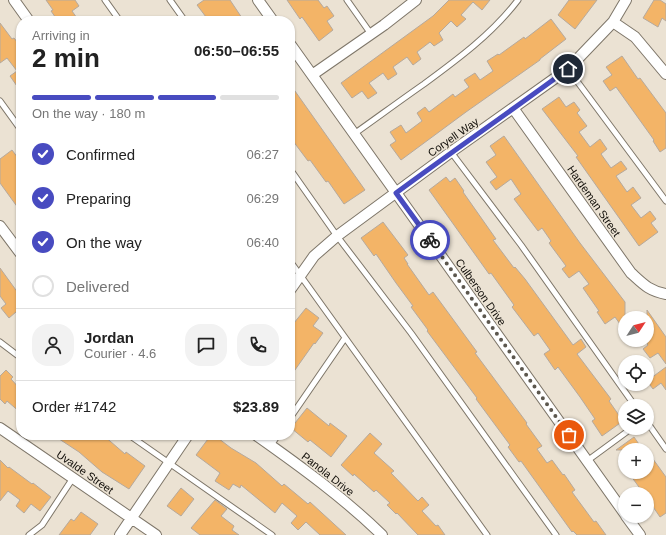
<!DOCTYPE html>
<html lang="en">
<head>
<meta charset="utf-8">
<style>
	body { margin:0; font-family:Helvetica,sans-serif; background:#f2f2f2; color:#222; height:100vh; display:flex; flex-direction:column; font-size:15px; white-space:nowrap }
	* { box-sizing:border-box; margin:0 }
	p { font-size:13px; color:#767676 }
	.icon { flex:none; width:22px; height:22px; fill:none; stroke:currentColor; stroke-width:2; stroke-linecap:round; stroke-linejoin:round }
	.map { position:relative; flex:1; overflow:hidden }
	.panel { position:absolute; left:16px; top:16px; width:279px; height:424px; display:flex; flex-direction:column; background:#fff; border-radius:16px; box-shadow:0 1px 3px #0004 }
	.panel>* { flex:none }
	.needle { width:26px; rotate:54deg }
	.buttons { position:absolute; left:618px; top:311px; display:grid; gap:8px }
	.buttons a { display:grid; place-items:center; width:36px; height:36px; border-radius:50%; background:#fff; box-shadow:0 1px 3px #0004; font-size:20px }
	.pin { position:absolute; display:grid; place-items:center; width:34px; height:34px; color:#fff; margin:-17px; border:2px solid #fff; border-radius:50%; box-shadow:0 1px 4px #0007 }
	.courier { position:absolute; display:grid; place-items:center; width:40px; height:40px; margin:-20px; border:3px solid #484bc0; border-radius:50%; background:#fff; color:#222; box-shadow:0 1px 5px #0007 }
	.overview em { font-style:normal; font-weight:600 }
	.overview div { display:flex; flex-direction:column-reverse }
	.overview { display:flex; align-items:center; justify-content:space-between; height:68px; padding:0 16px }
	h1 { font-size:26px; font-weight:600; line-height:30px }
	.bar { display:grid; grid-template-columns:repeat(4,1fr); gap:6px 4px; align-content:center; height:48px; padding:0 16px }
	.bar i { height:5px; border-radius:3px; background:#e0e0e0 }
	.bar .selected { background:#484bc0 }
	.bar p { grid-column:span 4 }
	.line { display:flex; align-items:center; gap:10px; padding:0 16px; border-top:1px solid #e0e0e0 }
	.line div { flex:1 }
	.round { display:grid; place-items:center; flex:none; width:42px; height:42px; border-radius:16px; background:#f2f2f2 }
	ol { padding:0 16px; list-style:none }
	li { display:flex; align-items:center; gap:12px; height:44px }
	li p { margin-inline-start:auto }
	li .icon { padding:4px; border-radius:50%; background:#484bc0; color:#fff; stroke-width:4 }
	li:last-child { color:#767676 }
	li i { width:22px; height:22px; border:2px solid #e0e0e0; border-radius:50% }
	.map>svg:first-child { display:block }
	.building { fill:#f3b467; stroke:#b5a99d }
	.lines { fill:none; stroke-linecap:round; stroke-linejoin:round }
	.lane-casing { stroke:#7e7669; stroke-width:7 }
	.street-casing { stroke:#7e7669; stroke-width:12 }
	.lane { stroke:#fff; stroke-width:5 }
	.street { stroke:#fff; stroke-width:10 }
	.done { stroke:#5c574e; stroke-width:4; stroke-dasharray:0 7.2 }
	.route { stroke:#484bc0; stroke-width:5 }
	.labels { text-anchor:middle; stroke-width:3; stroke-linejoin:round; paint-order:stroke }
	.street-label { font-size:11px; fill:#0f0c07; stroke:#ebe2d3 }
</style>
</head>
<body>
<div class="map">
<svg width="666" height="535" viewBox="0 0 666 535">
	<rect width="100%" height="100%" fill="#ebe2d3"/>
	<!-- building -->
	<path class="building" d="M46 0H75L79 6 72 11 79 21H58L51 11 53 10Z
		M204 0H230L244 21H209L197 5Z
		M287 0H318L324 8 327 6 334 16 327 21 333 30 319 41 302 17 300 19Z
		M449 0H490L482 10 473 2 461 15 466 19 457 27 451 21 439 33 443 40 434 46 430 42 417 52 421 59 413 65 407 57 393 67 397 74 388 80 383 73 369 83 377 93 368 99 362 91 352 98 341 83 433 16Z
		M569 0H597L575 29 558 15Z
		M654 0H660L666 4V21L662 18 658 27 643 18Z
		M551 19 566 39 540 59V60L466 112 401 160 390 145 396 141 390 132 401 125 406 133 422 121 417 113 425 107 429 112 453 94 455 97 469 87 464 80 475 73 480 80 493 71 487 61 498 54 499 55 524 37 525 39Z
		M0 23 12 39 14 38 21 47V92L10 76 17 71 7 58 0 63Z
		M622 56 638 79 640 78 666 113V148L660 152 653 141 654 140 616 87 610 91 603 81 612 75 606 67Z
		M290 84 365 190 344 204 328 181 326 182 310 160 308 161 290 137Z
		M559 97 566 107 574 102 580 110 577 113 587 126 579 132 590 147 600 139 607 149 601 154 611 168 621 161 627 169 616 176 627 192 633 187 641 198 631 205 641 218 650 211 656 219 651 223 658 232 639 246 576 157 578 156 542 109Z
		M504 136 580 243 625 302V331L615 317 605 324 597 312 599 311 583 288 589 284 579 271 569 278 562 269 566 266 549 243 551 241 542 228 538 231 514 199 521 194 511 179 496 190 490 182 497 177 486 162 496 155 490 146Z
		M12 150 21 162V212L0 183V159Z
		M446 177 450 182 455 178 464 191 463 192 496 239 493 240 514 268 515 267 525 279 573 345 581 339 586 347 577 354 611 399 609 401 623 421 602 436 592 421 595 419 580 397 558 367 555 370 544 354 550 350 538 333 534 336 512 307 514 305 491 273 489 274 429 190Z
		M383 222 408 255 404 258 408 264H407L429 295 433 292 477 352 475 353 527 423 526 424 542 446 537 449 547 463 552 460 563 475 564 474 575 490 572 492 594 522 596 521 606 535H577L573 531 572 532 521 461 519 462 508 447 510 445 476 399 477 398 427 331 428 330 411 307 413 306 396 283 376 254 374 256 361 238Z
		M0 268 21 297V319L16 312 9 318 1 308 6 304 0 296Z
		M306 308 319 318 313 326 323 333 315 344 314 343 290 377V328Z
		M647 310 666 337V364L658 353 650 358 643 349 648 345 647 344Z
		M666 367V390L661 383 653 389 647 381Z
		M6 370 13 377 11 379 21 390V413L7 401 5 404 0 399V376Z
		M307 408 329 426 330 423 347 436 331 457 310 440 308 442 291 428Z
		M370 433 382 444 374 453 394 471 391 473 418 501 422 497 429 505 422 511 436 526 438 525 445 535H418L397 513 396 514 387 505 390 503 376 490 374 492 354 474 353 476 341 465Z
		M53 435H103L125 454 126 452 145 466 129 489 102 472 79 452Z
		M211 435H214L231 448 256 463 282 486 284 484 308 504 310 502 346 535H320L306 522 298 530 291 523 297 516 282 503 275 513 241 485 240 488 233 484 229 490 215 481 220 473 196 455Z
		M634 437 643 450H616Z
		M653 459 666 477V513L660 517 647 498V494H644L631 476 636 472H647V464Z
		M0 460 8 468 9 467 32 484 33 483 51 497 40 511 31 504 24 513 16 506 20 500 8 491 0 501Z
		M181 488 194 499 181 516 167 506Z
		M215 500 227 509 221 516 234 526 232 530 239 535H200L191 528Z
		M81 512 98 524 90 535H59L71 519 74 521Z"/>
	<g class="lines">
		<defs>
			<path id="lane" d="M105 0 120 21
				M170 0 185 21
				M347 0 371 34
				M568 69 666 201
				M0 101 21 130
				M354 134C378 117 401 100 424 84 458 59 492 34 518 0
				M451 152 521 245 635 406
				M290 169 337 236 411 333 556 535
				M290 261 487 535
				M0 342 21 358
				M290 418 345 338
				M647 422 666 449
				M129 435 272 535
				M271 445 278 435
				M587 461 632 428
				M29 535 42 525 73 478"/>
			<path id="street" d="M14 0 29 21
				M258 0 273 21
				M613 22 635 37 666 74
				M290 44 625 514
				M312 75 384 25 416 0
				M513 108 631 273C643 284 649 291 666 294
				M0 226 21 254
				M290 290 314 256 337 236 451 152 568 69 613 22 626 0
				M0 428 156 535
				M256 435C300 466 344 498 382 535
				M626 516 640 535
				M120 535 188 435"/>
		</defs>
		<!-- lane casing -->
		<use href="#lane" class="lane-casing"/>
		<!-- street casing -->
		<use href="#street" class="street-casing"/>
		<!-- lane -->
		<use href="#lane" class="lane"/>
		<!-- street -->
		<use href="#street" class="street"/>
	</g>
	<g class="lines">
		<!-- done -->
		<path class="done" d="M430 240 569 435"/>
		<!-- route -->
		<path class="route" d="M430 240 396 193C453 151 511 111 568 69"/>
	</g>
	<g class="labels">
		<!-- street labels -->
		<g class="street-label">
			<text transform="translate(453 137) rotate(-35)" y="4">Coryell Way</text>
			<text transform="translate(594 201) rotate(55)" y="4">Hardeman Street</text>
			<text transform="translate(481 292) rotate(55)" y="4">Culberson Drive</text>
			<text transform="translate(85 472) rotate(35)" y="4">Uvalde Street</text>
			<text transform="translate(328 474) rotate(38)" y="4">Panola Drive</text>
		</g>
	</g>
</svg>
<div class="buttons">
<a><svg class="needle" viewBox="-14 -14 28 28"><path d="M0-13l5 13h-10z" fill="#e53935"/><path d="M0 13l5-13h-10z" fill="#767676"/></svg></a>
<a><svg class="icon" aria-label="locate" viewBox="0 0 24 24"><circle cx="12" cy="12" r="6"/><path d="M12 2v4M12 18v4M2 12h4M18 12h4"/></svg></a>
<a><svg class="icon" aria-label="layers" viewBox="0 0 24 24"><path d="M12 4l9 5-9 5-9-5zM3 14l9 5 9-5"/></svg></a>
<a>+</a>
<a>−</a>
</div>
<div class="pin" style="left:569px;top:435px;background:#ea580c"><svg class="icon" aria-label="bag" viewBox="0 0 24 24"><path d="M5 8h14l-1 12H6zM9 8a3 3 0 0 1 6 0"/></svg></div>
<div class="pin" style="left:568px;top:69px;background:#1f2937"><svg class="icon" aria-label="home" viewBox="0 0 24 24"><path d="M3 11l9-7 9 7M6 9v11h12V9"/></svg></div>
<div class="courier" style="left:430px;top:240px"><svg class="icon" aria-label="bike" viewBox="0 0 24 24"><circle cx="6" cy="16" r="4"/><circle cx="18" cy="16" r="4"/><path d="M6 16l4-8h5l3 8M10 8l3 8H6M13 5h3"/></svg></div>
<section class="panel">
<div class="overview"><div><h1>2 min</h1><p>Arriving in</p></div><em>06:50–06:55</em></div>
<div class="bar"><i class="selected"></i><i class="selected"></i><i class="selected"></i><i></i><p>On the way · 180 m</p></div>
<ol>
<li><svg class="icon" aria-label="check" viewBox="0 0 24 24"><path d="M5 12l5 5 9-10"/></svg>Confirmed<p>06:27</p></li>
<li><svg class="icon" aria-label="check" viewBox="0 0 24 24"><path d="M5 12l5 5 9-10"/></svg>Preparing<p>06:29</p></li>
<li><svg class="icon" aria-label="check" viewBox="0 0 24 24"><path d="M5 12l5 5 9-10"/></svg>On the way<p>06:40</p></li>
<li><i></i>Delivered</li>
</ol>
<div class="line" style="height:72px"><a class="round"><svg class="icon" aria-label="person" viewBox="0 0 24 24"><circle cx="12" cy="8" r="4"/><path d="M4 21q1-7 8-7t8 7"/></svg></a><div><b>Jordan</b><p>Courier · 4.6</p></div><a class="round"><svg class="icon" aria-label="chat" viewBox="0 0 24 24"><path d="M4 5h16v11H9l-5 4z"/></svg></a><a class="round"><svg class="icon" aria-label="phone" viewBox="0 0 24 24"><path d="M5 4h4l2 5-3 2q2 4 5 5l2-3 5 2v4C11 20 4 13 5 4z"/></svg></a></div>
<div class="line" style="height:52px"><div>Order #1742</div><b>$23.89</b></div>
</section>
</div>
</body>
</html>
